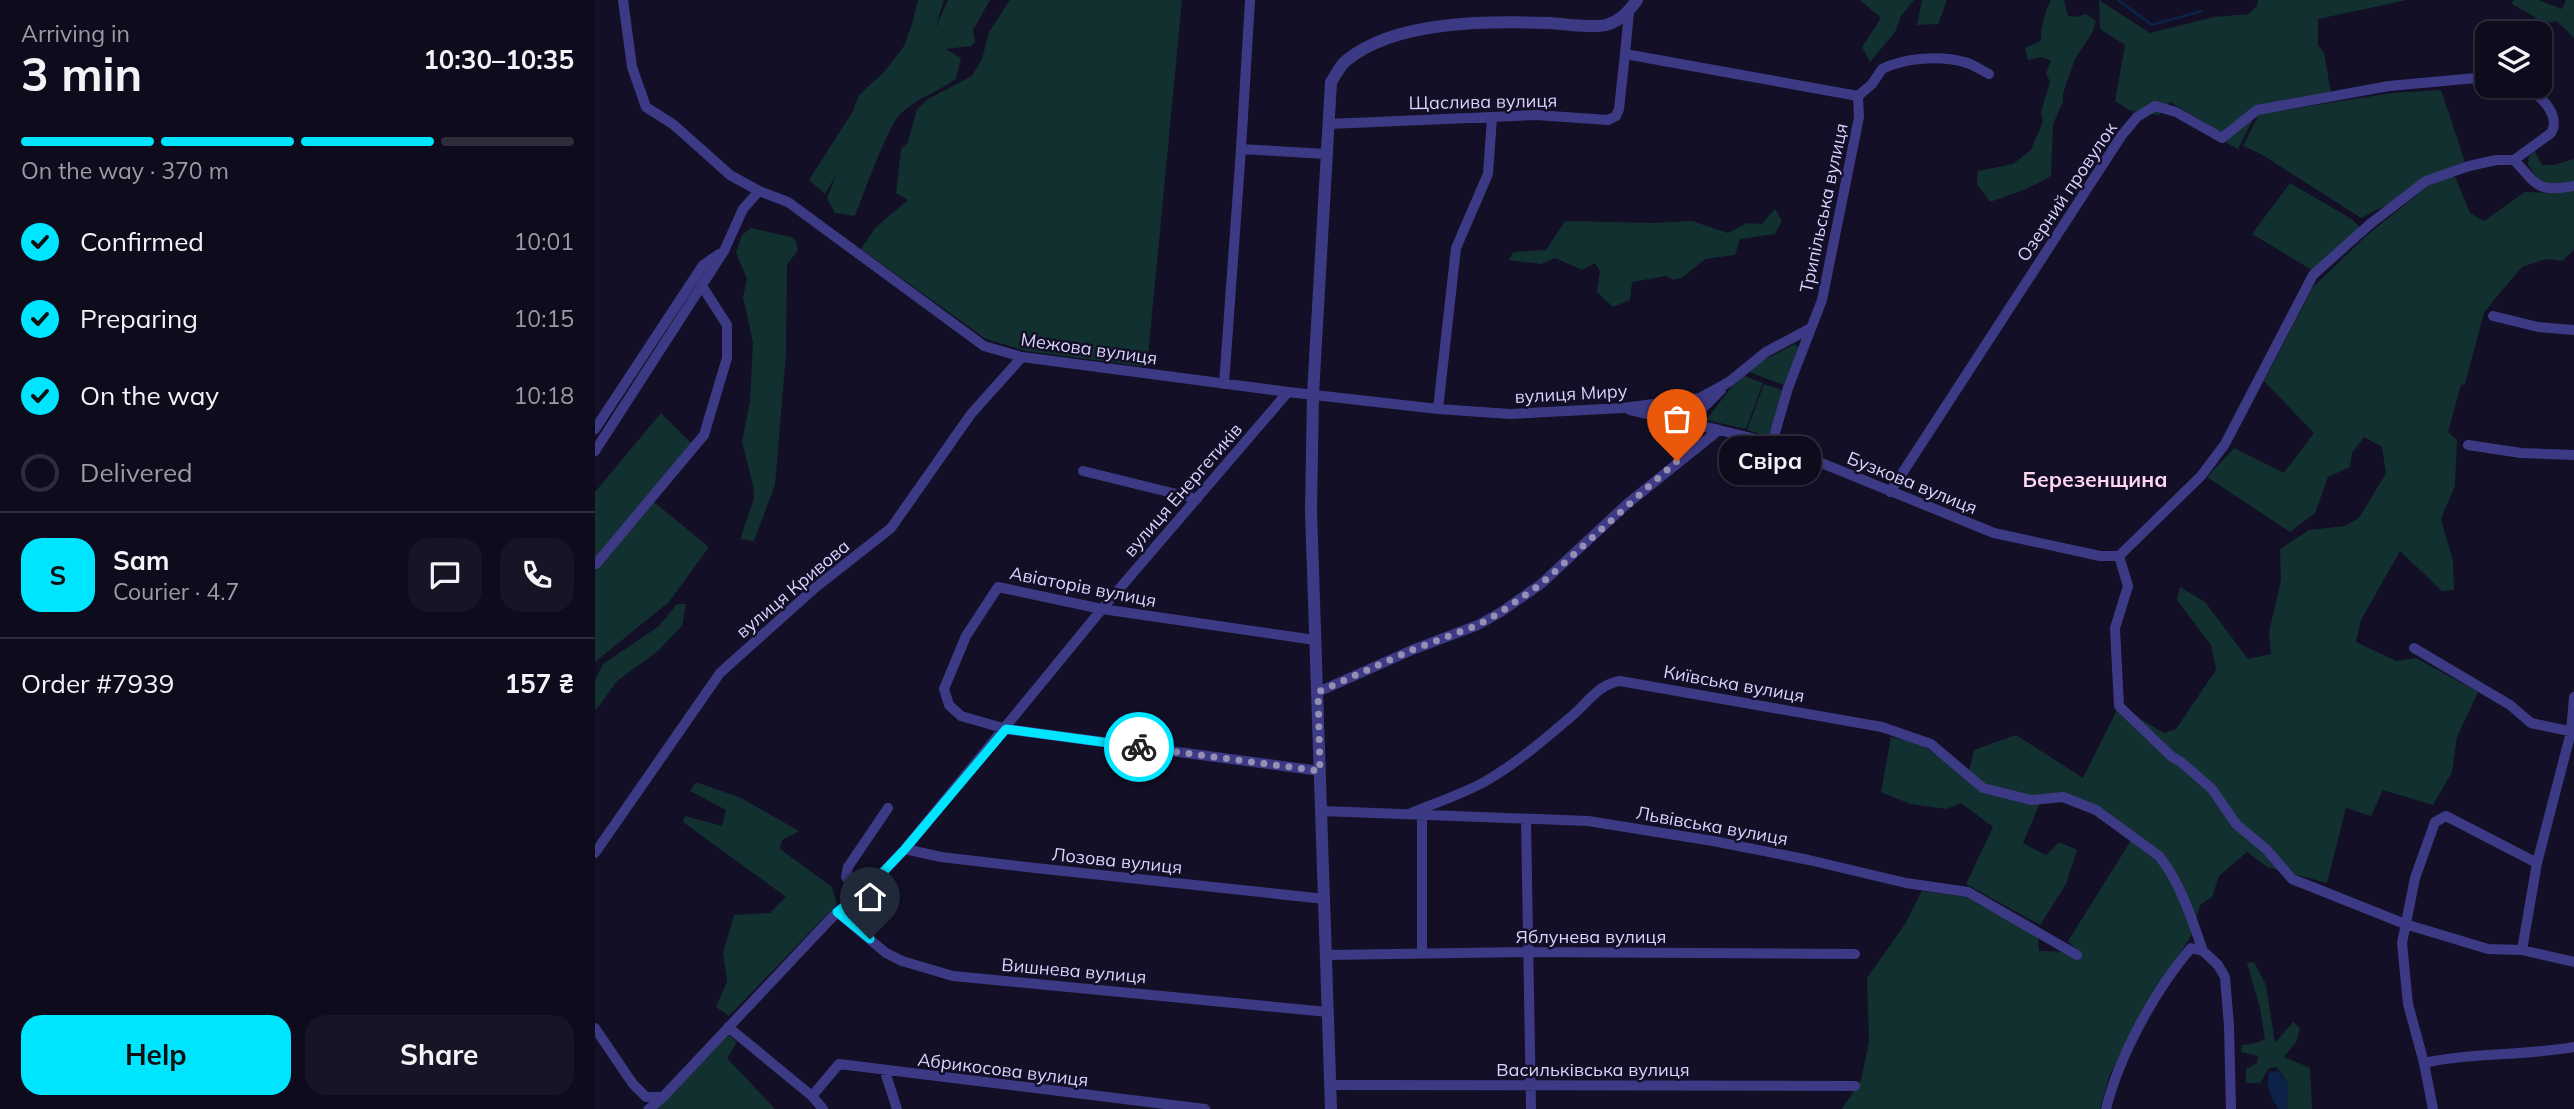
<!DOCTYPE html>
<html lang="en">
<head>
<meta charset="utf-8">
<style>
	body { margin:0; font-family:Mulish,sans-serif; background:#171425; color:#f1f3f6; height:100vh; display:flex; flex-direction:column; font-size:26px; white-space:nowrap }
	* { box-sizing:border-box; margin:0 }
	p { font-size:23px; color:#9b9ba3 }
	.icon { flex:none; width:38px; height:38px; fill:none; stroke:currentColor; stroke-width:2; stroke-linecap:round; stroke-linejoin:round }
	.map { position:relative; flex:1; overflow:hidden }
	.sheet { display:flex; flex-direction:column; background:#0e0b1c; width:595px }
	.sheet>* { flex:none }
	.fabs { position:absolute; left:1880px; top:21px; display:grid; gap:14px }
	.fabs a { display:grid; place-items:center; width:77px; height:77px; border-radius:14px; background:#0e0b1c; box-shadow:0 2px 5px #0004,0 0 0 2px #2e2b3b; font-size:35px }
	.pin { position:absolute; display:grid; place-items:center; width:60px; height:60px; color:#fff; margin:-72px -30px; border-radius:50% 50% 50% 0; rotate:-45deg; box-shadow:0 0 7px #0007 }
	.pin .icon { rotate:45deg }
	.courier { position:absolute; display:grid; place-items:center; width:70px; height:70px; margin:-35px; border:5px solid #00e5ff; border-radius:50%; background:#fff; color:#222; box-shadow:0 2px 9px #0007 }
	.bubble { position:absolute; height:49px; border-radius:21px; background:#0e0b1c; box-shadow:0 2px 5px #0004,0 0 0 2px #2e2b3b; font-size:23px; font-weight:700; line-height:49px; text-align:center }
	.overview em { font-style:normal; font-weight:700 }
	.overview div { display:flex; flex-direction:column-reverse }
	.overview { display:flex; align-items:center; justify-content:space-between; height:119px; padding:0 21px }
	h1 { font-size:46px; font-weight:700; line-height:52px }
	.bar { display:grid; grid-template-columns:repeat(4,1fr); gap:10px 7px; align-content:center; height:84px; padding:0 21px }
	.bar i { height:9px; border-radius:5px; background:#2e2b3b }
	.bar .current { background:#00e5ff }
	.bar p { grid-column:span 4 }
	.line { display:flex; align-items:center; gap:18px; padding:0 21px; border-top:2px solid #2e2b3b }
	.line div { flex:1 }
	.round { display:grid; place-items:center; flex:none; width:74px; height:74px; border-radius:21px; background:#171425 }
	ol { padding:0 21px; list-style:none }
	li { display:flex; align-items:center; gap:21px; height:77px }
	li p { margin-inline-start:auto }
	li .icon { padding:7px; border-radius:50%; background:#00e5ff; color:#111; stroke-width:4 }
	li:last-child { color:#9b9ba3 }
	li i { width:38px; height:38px; border:4px solid #2e2b3b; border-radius:50% }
	.primary-button { display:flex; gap:14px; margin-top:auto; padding:14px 21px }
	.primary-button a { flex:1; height:80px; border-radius:21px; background:#00e5ff; color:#111; font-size:28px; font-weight:700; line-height:80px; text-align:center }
	.primary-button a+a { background:#171425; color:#f1f3f6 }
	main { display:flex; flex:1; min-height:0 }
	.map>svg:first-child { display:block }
	.green { fill:#12302f }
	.water { fill:#0c2248 }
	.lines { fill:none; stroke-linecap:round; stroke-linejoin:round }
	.stream { stroke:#0c2248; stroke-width:2.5 }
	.minor { stroke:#3d3a85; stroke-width:10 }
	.tertiary { stroke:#3d3a85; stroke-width:12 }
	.done { stroke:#948fb3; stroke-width:7; stroke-dasharray:0 12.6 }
	.route { stroke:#00e5ff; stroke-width:9 }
	.labels { text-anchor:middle; stroke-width:5; stroke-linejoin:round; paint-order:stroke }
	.street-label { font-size:18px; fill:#d9d4ff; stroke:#130f26 }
	.quarter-label { font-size:21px; font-weight:bold; fill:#ffd6f0; stroke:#130f26 }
</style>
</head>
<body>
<main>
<section class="sheet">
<div class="overview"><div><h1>3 min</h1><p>Arriving in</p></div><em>10:30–10:35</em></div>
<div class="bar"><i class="current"></i><i class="current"></i><i class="current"></i><i></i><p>On the way · 370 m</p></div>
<ol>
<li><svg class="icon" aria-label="check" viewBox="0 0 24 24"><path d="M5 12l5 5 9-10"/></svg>Confirmed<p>10:01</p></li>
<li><svg class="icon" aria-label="check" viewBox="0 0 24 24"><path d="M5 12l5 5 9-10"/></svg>Preparing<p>10:15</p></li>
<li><svg class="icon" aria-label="check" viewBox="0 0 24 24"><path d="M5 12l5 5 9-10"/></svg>On the way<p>10:18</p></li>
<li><i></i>Delivered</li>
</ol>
<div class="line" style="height:126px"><b class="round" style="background:#00e5ff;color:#111">S</b><div><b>Sam</b><p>Courier · 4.7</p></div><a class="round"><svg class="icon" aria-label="chat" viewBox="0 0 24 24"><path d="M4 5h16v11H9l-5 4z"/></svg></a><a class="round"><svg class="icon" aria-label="phone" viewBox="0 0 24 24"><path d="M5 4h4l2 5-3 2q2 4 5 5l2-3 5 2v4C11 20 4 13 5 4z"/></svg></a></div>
<div class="line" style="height:91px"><div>Order #7939</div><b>157 ₴</b></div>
<div class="primary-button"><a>Help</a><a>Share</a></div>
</section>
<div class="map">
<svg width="1979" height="1109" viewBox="0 0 1979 1109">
	<rect width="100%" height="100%" fill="#130f26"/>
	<!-- green -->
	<path class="green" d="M323 0H349L340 29 353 0H395L378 30 380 42 376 46 351 49 366 58 361 79C343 92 322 98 305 114 293 126 268 196 260 216L240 213 232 198 241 175 230 194 214 180 258 111 264 95 289 72 309 46 317 24Z
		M415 0H587L552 367 431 351 391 339 266 249 280 228 313 200 301 193 306 149 313 142 322 109 333 99 377 76 387 59 394 32Z
		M1265 0H1319L1306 16 1300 32 1275 62 1267 47 1286 18Z
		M1327 0H1352L1343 24 1322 25Z
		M1456 0H1469L1473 16 1481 17 1491 14 1501 21 1497 33 1480 59 1468 93V102L1458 124 1456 176 1431 189 1395 202 1382 184 1383 171 1418 164 1436 150 1448 121 1446 112 1455 82 1451 73 1456 61 1447 57 1433 60 1430 48 1446 41C1445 29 1450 11 1456 0Z
		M1504 0 1555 33 1619 17 1654 14 1662 6 1663 0H1812L1723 19V45L1729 53 1736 93 1660 115 1643 149 1632 143 1624 131 1575 102 1564 115 1536 111 1520 101 1530 45 1505 29Z
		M1918 0H1944L1967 9 1971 0H1979V38L1962 21 1950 23 1917 4Z
		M1846 90 1871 165 1766 218 1666 154 1648 146 1664 114 1797 93Z
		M1940 151 1947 165H1959L1979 159V183C1952 187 1948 188 1933 165L1934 156Z
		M1859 174 1875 213 1889 221 1930 192 1961 193 1979 189V249L1968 261 1951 259 1927 267 1899 300 1889 313 1870 384 1866 385 1853 432 1862 440 1860 486 1846 519 1858 561 1859 590 1847 591 1805 551 1766 620 1761 642 1801 661 1821 658 1883 692 1862 737 1857 772 1838 805 1788 790 1776 816 1751 808 1732 883 1672 867 1652 852 1624 876 1617 897 1605 905 1596 936 1538 1028 1514 1077 1505 1109H1247L1266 1080 1274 1042 1272 978 1310 924 1327 891 1371 897 1443 937 1444 951 1484 952 1473 941 1540 834 1462 793 1444 805 1428 843 1451 855 1464 842 1482 850 1471 884 1445 925 1371 884 1398 827 1366 803 1351 809 1315 804 1286 792 1296 737 1325 744 1373 776 1379 750 1421 735 1488 778 1524 706 1569 733 1581 729 1621 670 1616 645 1582 600 1585 587 1610 602 1653 659 1676 654 1674 632 1686 580 1685 549 1714 530 1750 526 1764 518 1791 473 1787 447 1769 437 1757 453 1755 467 1733 477 1720 513 1695 532 1612 477 1639 448 1689 473 1719 433 1669 381 1718 287 1772 235 1833 186Z
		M1695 183 1758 220 1766 229 1717 270 1657 234Z
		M1180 209 1187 221 1180 234 1145 239 1140 255 1110 259 1088 277 1079 280 1071 276 1037 282 1035 300 1018 307 1002 292 1005 271 1000 263 987 270 960 258 946 264 914 260 918 252 951 250 970 221 1061 223 1097 221 1133 233 1152 223 1167 224Z
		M156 228 196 237 201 241 203 250 192 265 191 353 180 485 159 541 145 539 159 499 158 485 147 442 155 401 158 342 148 297 152 279 141 253 147 235Z
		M1200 344 1204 347 1189 385 1154 372 1165 362Z
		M1149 376 1168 383 1151 429 1111 420 1135 389Z
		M1169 384 1189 391 1173 437 1152 430Z
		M66 413 96 443 54 498 114 547 74 602 0 662V492Z
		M82 604H91L87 626 63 651 22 681 2 709 0 708V680L8 664 64 626Z
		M101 782 146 798 204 831 187 840 185 849 237 887 242 904 134 1016 121 1007 132 982 128 953 139 915 175 913 191 897 88 822 90 816 127 826 131 810 95 791Z
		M1659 962 1671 985 1680 1043 1698 1022 1705 1028 1701 1042 1689 1057 1715 1068 1717 1109H1692L1693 1084 1682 1067 1674 1068 1665 1083H1651V1069L1662 1063 1663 1056 1646 1052 1647 1045 1662 1043 1670 1039 1665 1008 1652 963Z
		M131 1033 142 1042 132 1058 180 1109H47L49 1106 71 1099Z"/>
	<!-- water -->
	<path class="water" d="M1683 1071 1693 1084 1692 1109H1684C1675 1098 1670 1085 1674 1072Z"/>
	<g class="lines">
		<!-- stream -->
		<path class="stream" d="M1523 0 1557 25 1607 11"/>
		<!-- minor -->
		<path class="minor" d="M28 0 37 67 51 107 79 125 135 175 164 191 193 202 389 346 427 357 693 392 843 409 915 414 1028 408 1105 398 1134 382 1171 352 1216 328
			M1034 12 1030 54 1263 96
			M1263 96 1277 84 1287 69C1309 58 1345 55 1369 62 1378 64 1386 70 1394 74
			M734 124 941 115 1013 120 1021 116 1024 109 1030 54
			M646 149 732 154
			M1919 160 1956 133C1967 115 1943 91 1926 86
			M1898 316 1943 327 1979 330
			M629 384 646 149 655 0
			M843 409 861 248 893 174 897 118
			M1035 410 1124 430
			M0 429 108 265 124 254
			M1177 443 1193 388 1227 300 1264 117 1263 96
			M1873 445 1926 453 1979 455
			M1098 450 1093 423 1126 390
			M0 451 129 251 148 209 164 191
			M488 471 602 499
			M1295 492 1527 135 1542 117 1560 106 1581 112 1627 138 1662 110 1794 86 1892 77
			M1524 556 1533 586 1520 628 1524 706 1576 756 1586 762 1617 789 1641 824 1672 850 1697 879 1810 924 1893 949 1927 950 1979 962
			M1 564 109 435 132 358V325L107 286
			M720 640 507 609 403 587 371 636 349 689 354 705 366 716 411 729 725 771
			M1819 648 1915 705 1936 723 1979 732
			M723 692 817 650 883 625 906 612 946 584 1032 504 1124 430 1177 443 1399 533 1505 556H1524L1606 476 1630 444 1718 275 1775 224 1831 181 1874 166 1901 160H1919C1943 185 1941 193 1979 186
			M727 811 993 821 1118 841 1214 860 1311 883 1373 892 1482 955
			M816 813C840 803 868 794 891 781 922 763 950 739 978 715 993 702 1004 684 1025 681L1287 727 1336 744 1388 788 1436 800 1468 797 1501 810 1564 856C1586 884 1596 917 1608 951
			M931 820 936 1109
			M310 849 346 857 431 867 730 899
			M0 853 125 673 221 587 296 528 376 414 427 357
			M264 894 251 877 253 867 293 808
			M242 912 291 953 307 961 358 976 733 1012
			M1927 950 1942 863 1976 732 1979 697
			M827 954V814
			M732 955 932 952 1260 954
			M133 1027 217 1096 228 1109
			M0 1028 38 1084 51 1097H68L242 912 272 889 310 849 507 609 693 392
			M1829 1063C1879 1052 1929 1056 1979 1047
			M290 1072 302 1109
			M736 1085 1260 1086
			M217 1096 244 1064 610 1109
			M54 1109 68 1097
			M1511 1109C1524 1056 1560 990 1596 948L1608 951 1623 965 1630 977 1634 1026 1636 1109
			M1838 1109 1829 1063 1813 1004 1807 943 1820 878 1840 822 1851 816 1942 863"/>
		<!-- tertiary -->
		<path class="tertiary" d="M736 1109 716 511 718 394 736 82C741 75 745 65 752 60 801 20 894 21 955 23 969 24 1002 29 1014 24 1026 20 1035 10 1042 0"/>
	</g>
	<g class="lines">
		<!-- done -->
		<path class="done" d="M544 747 725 771 723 692 817 650 883 625 906 612 946 584 1082 461"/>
		<!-- route -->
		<path class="route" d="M275 939 242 912 272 889 310 849 411 729 544 747"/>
	</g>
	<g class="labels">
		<!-- street labels -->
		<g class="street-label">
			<text transform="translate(888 102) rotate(-1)" y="6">Щаслива вулиця</text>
			<text transform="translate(1472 192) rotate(-56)" y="6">Озерний провулок</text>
			<text transform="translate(1229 208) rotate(-78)" y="6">Трипільська вулиця</text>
			<text transform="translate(494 349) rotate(8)" y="6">Межова вулиця</text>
			<text transform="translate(976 394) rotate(-3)" y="6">вулиця Миру</text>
			<text transform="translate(1317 483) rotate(22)" y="6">Бузкова вулиця</text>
			<text transform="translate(588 490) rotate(-49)" y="6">вулиця Енергетиків</text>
			<text transform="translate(488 587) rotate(11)" y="6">Авіаторів вулиця</text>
			<text transform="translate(198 589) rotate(-40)" y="6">вулиця Кривова</text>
			<text transform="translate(1139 684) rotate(10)" y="6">Київська вулиця</text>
			<text transform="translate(1117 826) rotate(10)" y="6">Львівська вулиця</text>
			<text transform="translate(522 861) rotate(6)" y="6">Лозова вулиця</text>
			<text x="996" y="943">Яблунева вулиця</text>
			<text transform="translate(479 971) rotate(5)" y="6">Вишнева вулиця</text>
			<text transform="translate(408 1070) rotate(7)" y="6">Абрикосова вулиця</text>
			<text x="998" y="1076">Васильківська вулиця</text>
		</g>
		<!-- quarter labels -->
		<g class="quarter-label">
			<text x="1500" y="487">Березенщина</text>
		</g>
	</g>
</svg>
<div class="fabs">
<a><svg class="icon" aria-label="layers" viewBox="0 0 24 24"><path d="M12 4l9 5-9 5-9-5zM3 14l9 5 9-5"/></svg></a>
</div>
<div class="pin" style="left:1082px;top:461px;background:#ea580c"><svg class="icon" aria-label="bag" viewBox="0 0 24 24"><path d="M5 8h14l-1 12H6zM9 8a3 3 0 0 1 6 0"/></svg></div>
<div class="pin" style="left:275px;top:939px;background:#1f2937"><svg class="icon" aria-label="home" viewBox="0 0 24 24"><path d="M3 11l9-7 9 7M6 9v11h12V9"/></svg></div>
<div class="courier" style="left:544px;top:747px"><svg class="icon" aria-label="bike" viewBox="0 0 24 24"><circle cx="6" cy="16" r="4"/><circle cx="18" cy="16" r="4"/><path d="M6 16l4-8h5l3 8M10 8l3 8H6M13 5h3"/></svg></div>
<div class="bubble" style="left:1124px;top:436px;width:102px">Свіра</div>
</div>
</main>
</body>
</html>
